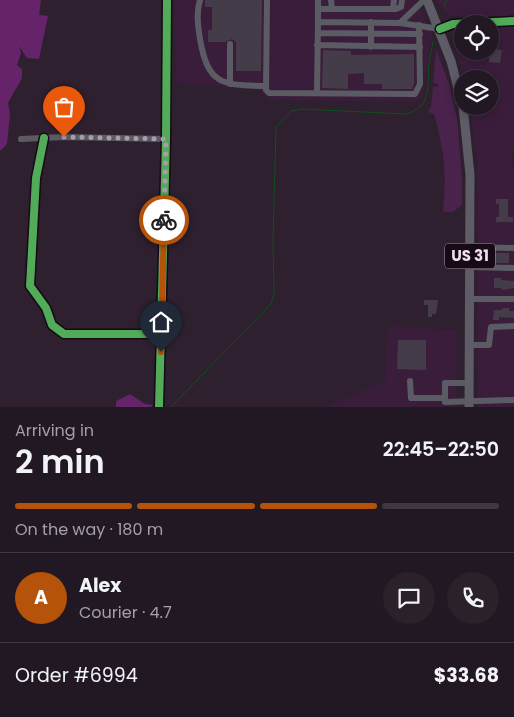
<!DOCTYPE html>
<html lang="en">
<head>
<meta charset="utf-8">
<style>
	body { margin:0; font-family:Poppins,sans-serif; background:#2a212b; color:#f1f3f6; height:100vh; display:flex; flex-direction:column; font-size:19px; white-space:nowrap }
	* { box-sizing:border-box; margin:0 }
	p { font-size:16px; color:#a2a0a6 }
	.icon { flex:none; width:28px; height:28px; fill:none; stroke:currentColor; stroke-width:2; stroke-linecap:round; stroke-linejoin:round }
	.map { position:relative; height:407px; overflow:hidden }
	.drawer { display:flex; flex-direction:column; background:#221823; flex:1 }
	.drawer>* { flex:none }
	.tools { position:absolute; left:454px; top:15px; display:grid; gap:10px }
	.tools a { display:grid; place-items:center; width:45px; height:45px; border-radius:50%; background:#221823; box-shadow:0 2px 12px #0003,0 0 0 1px #3f3741; font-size:25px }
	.pin { position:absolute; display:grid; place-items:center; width:42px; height:42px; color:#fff; margin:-51px -21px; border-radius:50% 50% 50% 0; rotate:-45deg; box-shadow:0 0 5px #0007 }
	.pin .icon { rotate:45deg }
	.courier { position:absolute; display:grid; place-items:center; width:50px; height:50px; margin:-25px; border:4px solid #b45309; border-radius:50%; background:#fff; color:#222; box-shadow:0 1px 6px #0007 }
	.head em { font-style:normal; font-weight:600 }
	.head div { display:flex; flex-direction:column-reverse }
	.head { display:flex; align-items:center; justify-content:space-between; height:85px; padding:0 15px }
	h1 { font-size:32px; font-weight:600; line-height:38px }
	.bar { display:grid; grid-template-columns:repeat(4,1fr); gap:8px 5px; align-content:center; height:60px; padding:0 15px }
	.bar i { height:6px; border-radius:4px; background:#3f3741 }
	.bar .selected { background:#b45309 }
	.bar p { grid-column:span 4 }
	.line { display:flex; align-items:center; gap:12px; padding:0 15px; border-top:1px solid #3f3741 }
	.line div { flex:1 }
	.round { display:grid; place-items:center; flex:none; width:52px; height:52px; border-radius:26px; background:#2a212b }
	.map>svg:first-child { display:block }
	.built { fill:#3a1d3b }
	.green { fill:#4a224c }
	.forest { fill:#652469 }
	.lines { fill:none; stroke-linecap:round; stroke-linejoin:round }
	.stream { stroke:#0f501c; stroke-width:1 }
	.building { fill:#453c49 }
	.minor { stroke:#5b5c63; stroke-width:6 }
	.major { stroke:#5e5c66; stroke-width:9 }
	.cycleway-casing { stroke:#150a15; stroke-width:11 }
	.cycleway { stroke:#51ab58; stroke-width:8 }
	.done { stroke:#ab9cac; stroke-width:5; stroke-dasharray:0 9 }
	.route { stroke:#b45309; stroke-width:6 }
	.labels { text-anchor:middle; stroke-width:4; stroke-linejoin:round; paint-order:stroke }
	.shield { fill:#150a15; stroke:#ae9eae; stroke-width:1 }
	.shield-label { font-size:15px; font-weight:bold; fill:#efdeef }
</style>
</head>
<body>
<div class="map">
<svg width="514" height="407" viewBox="0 0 514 407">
	<rect width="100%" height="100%" fill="#2e202f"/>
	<!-- built -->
	<path class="built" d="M174 0H416L432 33 423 96 415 102 268 100 259 90 176 83Z
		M436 0H514V17L449 16Z
		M514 25V150L511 151 514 181V407H478L477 160 470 106H490V79H464L451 31 462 30V51H490V27Z
		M388 326 457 330 456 407H329L331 404 385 381Z"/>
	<!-- green -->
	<path class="green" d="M436 49 449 84 457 119 462 178V205L453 212H443C447 174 444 150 434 114L428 112 431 107 433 87H438V84L433 83Z"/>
	<!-- forest -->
	<path class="forest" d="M0 0H41L39 15 48 16 39 59 27 58 19 46 21 53 17 65 22 69V78L8 103 10 114 7 144 0 151Z
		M130 394 145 404 153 405 151 407H116V401Z"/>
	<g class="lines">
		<!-- stream -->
		<path class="stream" d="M444 6 447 0
			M171 407 271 304 274 294 273 240 276 127 291 111 302 109 405 114C433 108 427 84 429 62 430 55 432 48 433 42"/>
	</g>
	<!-- building -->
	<path class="building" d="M205 0H262L261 71H236V42L232 39 225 42H208V30H212V7H205Z
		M490 48 502 50 500 63 489 62Z
		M323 50 351 51V55L414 54V84L412 89H382V84H364V73L348 74V89L322 88Z
		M496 199H508V217H513V222H496V217H499V204H496Z
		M495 253H509V263H495Z
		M494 278H501V280L514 281V288L503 290 501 288H494Z
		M424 300H438L436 314H432V317H428V305H424Z
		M503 308H509V311H514V318L499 317V320H493L494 310H501Z
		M398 340H426V370L397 369Z"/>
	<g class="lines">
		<!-- minor -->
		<path class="minor" d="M200 0C196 13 198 26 200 39 208 86 223 85 266 86
			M267 0 266 90 269 93 415 94 420 84 419 25
			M318 0V22L400 23 440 29 453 24 514 21
			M331 0 332 9
			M318 9H396L401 7 402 0
			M393 9 394 0
			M371 22V47
			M400 23 424 0
			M318 33 420 34
			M230 44V84
			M317 45 420 47
			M317 93 318 22
			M44 138 36 178 30 286 46 308 52 325 64 334H162
			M21 139 64 137 166 139
			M470 247 514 248
			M470 267 514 268
			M470 299H514
			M469 345H489L491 327 514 326
			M410 381 411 398H445
			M469 383H445V402L514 400
			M159 407 166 139 167 0"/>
		<!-- major -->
		<path class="major" d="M427 0 451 61 462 104
			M463 106 470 175 469 407"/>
		<defs>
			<path id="cycleway" d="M440 29 453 24 514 21
				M44 138 36 178 30 286 46 308 52 325 64 334H162
				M159 407 166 139 167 0"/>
		</defs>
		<!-- cycleway casing -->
		<use href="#cycleway" class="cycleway-casing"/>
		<!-- cycleway -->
		<use href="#cycleway" class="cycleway"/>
	</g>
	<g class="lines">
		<!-- done -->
		<path class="done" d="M64 137 166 139 164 220"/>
		<!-- route -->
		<path class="route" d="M161 352 164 220"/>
	</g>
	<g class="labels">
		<!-- shield labels -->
		<rect class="shield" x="445" y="243.5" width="50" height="25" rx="4"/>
		<g class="shield-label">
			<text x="470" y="261">US 31</text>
		</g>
	</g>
</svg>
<div class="tools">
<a><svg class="icon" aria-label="locate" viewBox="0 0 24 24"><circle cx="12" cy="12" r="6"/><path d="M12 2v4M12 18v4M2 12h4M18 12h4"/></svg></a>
<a><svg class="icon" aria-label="layers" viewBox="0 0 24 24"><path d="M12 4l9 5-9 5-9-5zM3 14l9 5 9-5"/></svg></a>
</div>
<div class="pin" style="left:64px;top:137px;background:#ea580c"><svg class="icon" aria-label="bag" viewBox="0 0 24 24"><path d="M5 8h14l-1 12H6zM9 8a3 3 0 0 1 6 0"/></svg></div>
<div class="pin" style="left:161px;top:352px;background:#1f2937"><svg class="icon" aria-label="home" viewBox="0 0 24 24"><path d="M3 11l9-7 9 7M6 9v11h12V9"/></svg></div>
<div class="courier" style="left:164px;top:220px"><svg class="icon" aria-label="bike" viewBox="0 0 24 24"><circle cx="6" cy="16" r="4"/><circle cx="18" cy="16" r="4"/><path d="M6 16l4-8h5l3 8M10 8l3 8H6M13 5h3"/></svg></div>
</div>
<section class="drawer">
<div class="head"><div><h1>2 min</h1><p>Arriving in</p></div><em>22:45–22:50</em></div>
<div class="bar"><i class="selected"></i><i class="selected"></i><i class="selected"></i><i></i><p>On the way · 180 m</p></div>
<div class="line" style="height:90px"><b class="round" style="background:#b45309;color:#fff">A</b><div><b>Alex</b><p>Courier · 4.7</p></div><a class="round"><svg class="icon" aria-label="chat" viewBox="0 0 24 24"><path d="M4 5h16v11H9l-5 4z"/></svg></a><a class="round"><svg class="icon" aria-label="phone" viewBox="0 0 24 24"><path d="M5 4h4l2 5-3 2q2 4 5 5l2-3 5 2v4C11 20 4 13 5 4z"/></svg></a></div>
<div class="line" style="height:65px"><div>Order #6994</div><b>$33.68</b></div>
</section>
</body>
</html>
